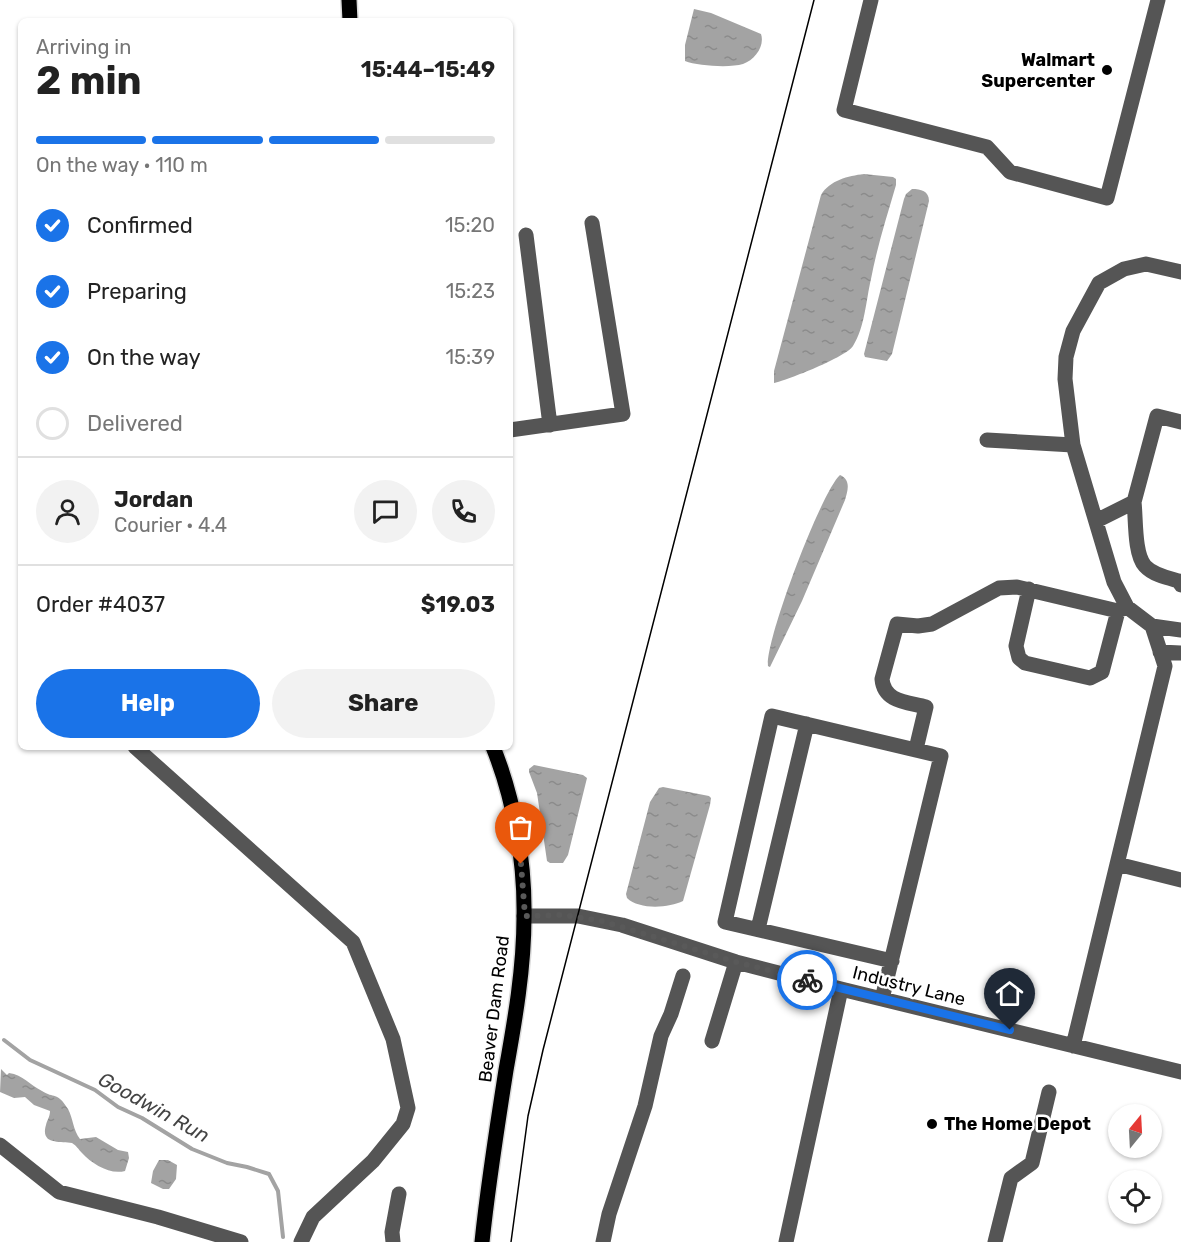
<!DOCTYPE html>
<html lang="en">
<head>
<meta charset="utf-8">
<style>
	body { margin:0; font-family:Rubik,sans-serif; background:#f2f2f2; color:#222; height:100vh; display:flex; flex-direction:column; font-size:22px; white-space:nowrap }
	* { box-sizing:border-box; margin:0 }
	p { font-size:20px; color:#767676 }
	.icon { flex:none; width:33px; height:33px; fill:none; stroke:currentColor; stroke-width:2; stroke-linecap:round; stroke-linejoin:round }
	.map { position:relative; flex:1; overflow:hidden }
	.drawer { position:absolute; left:18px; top:18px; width:495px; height:732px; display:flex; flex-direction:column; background:#fff; border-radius:9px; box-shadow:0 2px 4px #0004 }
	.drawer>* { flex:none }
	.needle { width:39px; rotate:18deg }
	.buttons { position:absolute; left:1108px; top:1104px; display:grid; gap:12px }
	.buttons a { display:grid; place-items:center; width:54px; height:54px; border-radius:50%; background:#fff; box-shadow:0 2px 4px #0004; font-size:30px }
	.pin { position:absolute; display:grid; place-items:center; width:51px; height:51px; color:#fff; margin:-62px -26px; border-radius:50% 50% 50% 0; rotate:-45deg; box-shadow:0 0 6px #0007 }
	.pin .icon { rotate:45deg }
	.courier { position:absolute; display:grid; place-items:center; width:60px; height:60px; margin:-30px; border:4px solid #1a73e8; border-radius:50%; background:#fff; color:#222; box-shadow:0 2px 8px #0007 }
	.overview em { font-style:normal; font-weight:700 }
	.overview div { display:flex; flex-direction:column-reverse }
	.overview { display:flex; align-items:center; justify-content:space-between; height:102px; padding:0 18px }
	h1 { font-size:39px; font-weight:700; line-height:45px }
	.bar { display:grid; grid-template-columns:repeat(4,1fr); gap:9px 6px; align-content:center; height:72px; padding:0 18px }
	.bar i { height:8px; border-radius:4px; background:#e0e0e0 }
	.bar .active { background:#1a73e8 }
	.bar p { grid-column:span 4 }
	.line { display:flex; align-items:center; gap:15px; padding:0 18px; border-top:2px solid #e0e0e0 }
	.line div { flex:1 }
	.round { display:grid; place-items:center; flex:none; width:63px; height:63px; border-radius:32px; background:#f2f2f2 }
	ol { padding:0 18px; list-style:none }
	li { display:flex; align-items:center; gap:18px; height:66px }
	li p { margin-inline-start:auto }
	li .icon { padding:6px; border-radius:50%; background:#1a73e8; color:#fff; stroke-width:4 }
	li:last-child { color:#767676 }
	li i { width:33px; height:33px; border:3px solid #e0e0e0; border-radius:50% }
	.button { display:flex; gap:12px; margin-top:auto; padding:12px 18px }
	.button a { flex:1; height:69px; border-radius:36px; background:#1a73e8; color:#fff; font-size:24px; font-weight:700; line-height:69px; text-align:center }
	.button a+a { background:#f2f2f2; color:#222 }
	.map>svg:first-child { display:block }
	.water { fill:url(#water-ripples) }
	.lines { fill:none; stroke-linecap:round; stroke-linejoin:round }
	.stream { stroke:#a3a3a3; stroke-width:4 }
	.major-casing { stroke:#dbdbdb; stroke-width:18 }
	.minor { stroke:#555; stroke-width:15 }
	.major { stroke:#000; stroke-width:15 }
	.tram { stroke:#000; stroke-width:1.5 }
	.done { stroke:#595959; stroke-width:6; stroke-dasharray:0 10.8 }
	.route { stroke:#1a73e8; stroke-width:8 }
	.poi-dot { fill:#000; stroke:#fff; stroke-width:2 }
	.labels { text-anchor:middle; stroke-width:5; stroke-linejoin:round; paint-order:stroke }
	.poi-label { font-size:18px; font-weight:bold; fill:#000; stroke:#fff; text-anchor:end }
	.street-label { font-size:18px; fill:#000; stroke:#fff }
	.water-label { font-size:20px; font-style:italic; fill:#444; stroke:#fff }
</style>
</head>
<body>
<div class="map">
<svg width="1181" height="1242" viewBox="0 0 1181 1242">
	<defs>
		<pattern id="water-ripples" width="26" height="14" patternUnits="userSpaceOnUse" patternTransform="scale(1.5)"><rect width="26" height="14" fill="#a3a3a3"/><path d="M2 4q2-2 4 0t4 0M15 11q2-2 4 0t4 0" fill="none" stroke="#8b8b8b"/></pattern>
	</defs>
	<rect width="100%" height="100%" fill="#fff"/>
	<!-- water -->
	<path class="water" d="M694 9 711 13 761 34C765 46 755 60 743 64 730 68 698 66 685 61V45Z
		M864 174 893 177 896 179V185C887 216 877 247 871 279 866 300 865 327 853 346 846 357 788 380 774 383V371L821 195C830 180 848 176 864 174Z
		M912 189C921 189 929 191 929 201L892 354 887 361 865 357 864 354 904 199 906 194Z
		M840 475C851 480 848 490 845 500L802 601 770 667 768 666C765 641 821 492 840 475Z
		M534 765 583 775 587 778 568 855 563 863H550L547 861 537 793 529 772V769Z
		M663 787 709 796 711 798 710 805 683 901C669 908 639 910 627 898L626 894 650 802 659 788Z
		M1 1069 7 1075 9 1073C23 1075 30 1085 42 1091 54 1099 57 1091 68 1109 73 1118 73 1130 80 1139L96 1137 118 1150 128 1152 129 1158 125 1171C110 1175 92 1164 82 1153 78 1149 77 1146 72 1143 60 1141 40 1145 46 1125 47 1120 50 1117 50 1111L34 1105 25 1097 14 1098 0 1092Z
		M159 1160H168L177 1165 176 1179 169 1189H163L151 1183 153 1171Z"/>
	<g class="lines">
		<!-- stream -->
		<path class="stream" d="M4 1040 30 1060 95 1090 118 1107 142 1118 192 1149 227 1163 247 1167 269 1174 278 1191 283 1237"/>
		<defs>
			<path id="major" d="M349 0 350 21
				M482 1242C488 1184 497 1127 506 1070 515 1020 524 968 524 917 525 861 514 799 493 747"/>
		</defs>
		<!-- major casing -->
		<use href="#major" class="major-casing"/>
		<!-- minor -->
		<path class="minor" d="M871 0 844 110 987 147 1010 172 1107 198 1158 0
			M526 235 550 425
			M510 430 623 414 592 223
			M987 440 1073 445 1114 582 1127 607 1152 626 1181 630
			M1073 445 1065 379 1066 357 1073 331 1099 283 1124 269 1146 264 1181 272
			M1134 502C1136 518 1134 554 1145 566 1153 575 1168 578 1179 581L1181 585
			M1096 521 1134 502 1157 416 1181 422
			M1029 589 1016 646 1019 658 1025 663 1090 678 1102 672 1118 611
			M1160 652 1181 653
			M135 747 353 942 393 1039 408 1108 403 1124 373 1161 313 1217 301 1242
			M916 749 926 707C907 702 884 702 882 679L897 624 918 626 932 624 999 588 1017 587 1118 611 1127 607
			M1117 864 1181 880
			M524 916H578L622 925 736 962 841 989 1181 1072
			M758 929 807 724
			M882 999 941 756 772 716 725 922 892 961
			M712 1041 736 962
			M1073 1046 1165 666 1152 626
			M0 1145 59 1192 158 1217 241 1242
			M393 1242 392 1232 399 1194
			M603 1242 609 1214 645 1106 661 1036 671 1014 683 976
			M786 1242 841 989
			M995 1242 1011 1178 1032 1163 1049 1092"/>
		<!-- major -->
		<use href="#major" class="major"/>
		<!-- tram -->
		<path class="tram" d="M511 1242 528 1116 543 1050 814 0"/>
	</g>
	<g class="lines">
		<!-- done -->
		<path class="done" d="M521 864 525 916 563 915 602 921 736 962 807 980"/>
		<!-- route -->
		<path class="route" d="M807 980 1010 1030"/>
	</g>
	<!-- markers -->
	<g class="poi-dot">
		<circle cx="1107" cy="70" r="6"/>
		<circle cx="932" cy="1124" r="6"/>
	</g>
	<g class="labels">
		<!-- poi labels -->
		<g class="poi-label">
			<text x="1095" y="66">Walmart<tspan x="1095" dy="21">Supercenter</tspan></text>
			<text x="944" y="1130" text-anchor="start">The Home Depot</text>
		</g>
		<!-- street labels -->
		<g class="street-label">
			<text transform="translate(909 986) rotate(14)" y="6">Industry Lane</text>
			<text transform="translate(494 1009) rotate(-83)" y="6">Beaver Dam Road</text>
		</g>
		<!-- water labels -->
		<g class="water-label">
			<text transform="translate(154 1107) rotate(29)" y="7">Goodwin Run</text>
		</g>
	</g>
</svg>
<div class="buttons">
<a><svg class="needle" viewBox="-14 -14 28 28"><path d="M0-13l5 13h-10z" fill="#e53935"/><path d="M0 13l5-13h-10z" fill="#767676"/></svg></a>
<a><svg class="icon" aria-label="locate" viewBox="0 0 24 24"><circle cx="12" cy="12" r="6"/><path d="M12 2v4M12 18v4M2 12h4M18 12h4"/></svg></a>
</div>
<div class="pin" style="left:521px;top:864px;background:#ea580c"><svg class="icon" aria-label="bag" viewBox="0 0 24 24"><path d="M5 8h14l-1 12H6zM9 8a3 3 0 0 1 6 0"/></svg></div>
<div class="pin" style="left:1010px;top:1030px;background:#1f2937"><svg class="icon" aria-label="home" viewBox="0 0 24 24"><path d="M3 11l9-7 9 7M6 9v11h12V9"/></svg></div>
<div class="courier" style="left:807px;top:980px"><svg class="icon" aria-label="bike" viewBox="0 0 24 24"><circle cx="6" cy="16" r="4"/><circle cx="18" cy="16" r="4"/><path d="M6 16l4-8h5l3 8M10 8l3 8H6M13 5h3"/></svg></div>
<section class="drawer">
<div class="overview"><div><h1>2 min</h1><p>Arriving in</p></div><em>15:44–15:49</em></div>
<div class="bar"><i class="active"></i><i class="active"></i><i class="active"></i><i></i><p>On the way · 110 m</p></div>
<ol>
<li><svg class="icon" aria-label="check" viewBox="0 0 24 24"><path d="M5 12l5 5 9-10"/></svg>Confirmed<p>15:20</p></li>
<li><svg class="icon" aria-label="check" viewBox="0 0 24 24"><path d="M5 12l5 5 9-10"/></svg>Preparing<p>15:23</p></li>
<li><svg class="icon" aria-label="check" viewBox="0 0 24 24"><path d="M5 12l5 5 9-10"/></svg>On the way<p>15:39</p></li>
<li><i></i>Delivered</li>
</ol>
<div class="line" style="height:108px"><a class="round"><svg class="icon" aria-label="person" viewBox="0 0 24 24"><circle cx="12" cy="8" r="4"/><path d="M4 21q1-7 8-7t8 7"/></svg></a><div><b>Jordan</b><p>Courier · 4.4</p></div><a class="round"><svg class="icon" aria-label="chat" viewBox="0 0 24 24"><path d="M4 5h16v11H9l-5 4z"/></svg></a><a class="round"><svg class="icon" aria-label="phone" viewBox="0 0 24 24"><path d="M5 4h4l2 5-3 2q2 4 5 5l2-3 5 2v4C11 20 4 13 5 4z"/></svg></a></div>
<div class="line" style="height:78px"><div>Order #4037</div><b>$19.03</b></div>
<div class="button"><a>Help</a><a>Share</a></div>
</section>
</div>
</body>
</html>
